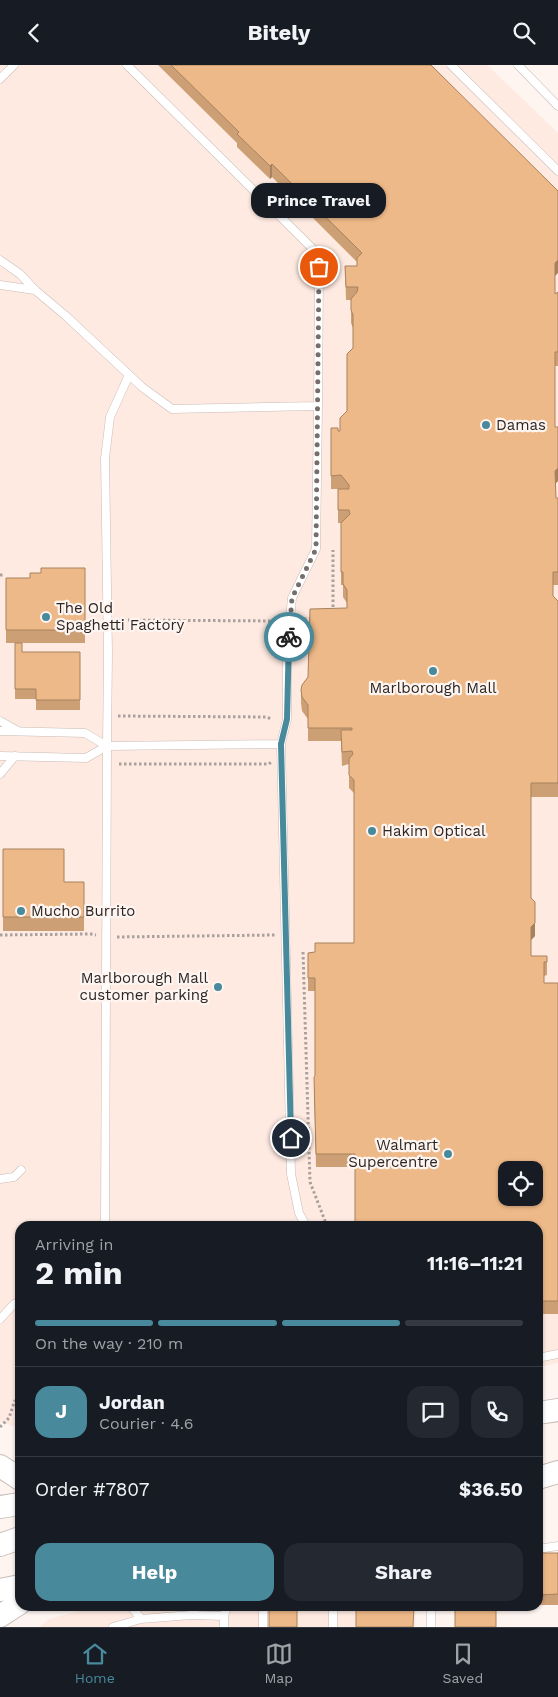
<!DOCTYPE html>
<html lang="en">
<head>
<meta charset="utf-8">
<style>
	body { margin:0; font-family:"Work Sans",sans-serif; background:#242831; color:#f1f3f6; height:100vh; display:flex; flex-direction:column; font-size:19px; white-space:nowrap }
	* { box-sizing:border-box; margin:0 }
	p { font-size:16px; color:#9ea1a6 }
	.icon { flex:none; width:28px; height:28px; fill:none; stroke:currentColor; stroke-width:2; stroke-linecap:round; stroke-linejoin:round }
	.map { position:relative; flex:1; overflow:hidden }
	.drawer { position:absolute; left:15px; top:1156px; width:528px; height:390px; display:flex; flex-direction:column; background:#171b24; border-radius:15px; box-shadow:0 1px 4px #0004 }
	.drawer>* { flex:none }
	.fabs { position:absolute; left:498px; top:1096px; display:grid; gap:10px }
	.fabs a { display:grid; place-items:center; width:45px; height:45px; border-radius:10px; background:#171b24; box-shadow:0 1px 4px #0004; font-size:25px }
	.pin { position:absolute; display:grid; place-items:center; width:42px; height:42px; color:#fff; margin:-21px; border:2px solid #fff; border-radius:50%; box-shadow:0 1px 5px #0007 }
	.courier { position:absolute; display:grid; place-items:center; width:50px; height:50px; margin:-25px; border:4px solid #488a9b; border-radius:50%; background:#fff; color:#222; box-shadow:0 1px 6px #0007 }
	.bubble { position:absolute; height:35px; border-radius:15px; background:#171b24; box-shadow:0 1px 4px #0004; font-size:16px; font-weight:700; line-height:35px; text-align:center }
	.head em { font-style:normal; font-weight:700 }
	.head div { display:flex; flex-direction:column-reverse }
	.head { display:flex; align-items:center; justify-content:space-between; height:85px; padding:0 20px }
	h1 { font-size:32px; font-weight:700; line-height:38px }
	.bar { display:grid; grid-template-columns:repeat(4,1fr); gap:8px 5px; align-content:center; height:60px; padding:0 20px }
	.bar i { height:6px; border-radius:4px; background:#363941 }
	.bar .active { background:#488a9b }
	.bar p { grid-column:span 4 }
	.line { display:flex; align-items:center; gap:12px; padding:0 20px; border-top:1px solid #363941 }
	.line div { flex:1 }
	.round { display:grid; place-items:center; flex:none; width:52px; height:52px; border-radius:15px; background:#242831 }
	.button { display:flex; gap:10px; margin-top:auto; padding:10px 20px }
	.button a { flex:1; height:58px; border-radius:15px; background:#488a9b; color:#fff; font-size:20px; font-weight:700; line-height:58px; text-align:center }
	.button a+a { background:#242831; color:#f1f3f6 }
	header { display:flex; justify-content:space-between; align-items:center; height:65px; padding:0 20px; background:#171b24; font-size:22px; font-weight:700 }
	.dock { display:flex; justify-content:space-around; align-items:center; height:70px; border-top:1px solid #363941; background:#171b24; font-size:14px; color:#9ea1a6 }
	.dock a { display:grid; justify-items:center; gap:2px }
	.dock .active { color:#488a9b }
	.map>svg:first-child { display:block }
	.built { fill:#feeae1; fill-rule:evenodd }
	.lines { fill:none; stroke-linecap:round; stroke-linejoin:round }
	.service-casing { stroke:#c8bcb6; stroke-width:9 }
	.secondary-casing { stroke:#c8bcb6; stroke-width:24 }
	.path { stroke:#a9a19e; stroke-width:3; stroke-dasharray:2.5 2.5; stroke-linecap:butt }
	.service { stroke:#fff; stroke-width:8 }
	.secondary { stroke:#fff; stroke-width:22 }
	.wall { fill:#cd9f75 }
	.shaded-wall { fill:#a7825f }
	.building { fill:#eeb988; stroke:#a7825f; fill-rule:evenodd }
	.done { stroke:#756e6b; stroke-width:5; stroke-dasharray:0 9 }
	.route { stroke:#488a9b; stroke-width:6 }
	.poi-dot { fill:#488a9b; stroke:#fef4f0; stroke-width:2 }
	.labels { text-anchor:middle; stroke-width:4.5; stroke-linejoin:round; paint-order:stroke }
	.poi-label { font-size:15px; fill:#2b2624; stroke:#fef4f0; text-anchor:start }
</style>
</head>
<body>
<header><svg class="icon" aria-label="back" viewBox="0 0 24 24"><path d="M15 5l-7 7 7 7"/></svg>Bitely<svg class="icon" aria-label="search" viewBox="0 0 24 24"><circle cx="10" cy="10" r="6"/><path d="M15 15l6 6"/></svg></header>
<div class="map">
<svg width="558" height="1562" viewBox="0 0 558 1562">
	<rect width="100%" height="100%" fill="#fef4f0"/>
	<!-- built -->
	<path class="built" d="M0 0H487L558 68V1298L538 1302V1161H20V1363L0 1357ZM506 1105H534V1132H506Z
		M98 1541H416L415 1562H39L49 1554Z"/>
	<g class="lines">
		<defs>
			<path id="service" d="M127 0 316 187 319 210 318 341
				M451 0 558 106
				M518 0 558 41
				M0 14 14 0
				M0 195 20 209 35 225 66 251 142 322 172 344 318 341 316 484 292 533 287 585V654L281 679 107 681 86 693 0 691
				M0 220 35 225
				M0 656 18 666
				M0 666 85 668 107 681
				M281 679 291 1109 299 1148 306 1161
				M0 709 15 691
				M0 1114 14 1112 21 1105
				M105 1161 107 681 108 588 105 393 110 352 129 310
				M0 1254 14 1239H20
				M538 1293 558 1289
				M538 1484 558 1481
				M131 1541 141 1554
				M191 1550 196 1541
				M224 1551 227 1541
				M113 1562 141 1554 191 1550 224 1551V1562
				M263 1562V1541
				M333 1562V1541
				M431 1562V1541"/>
			<path id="secondary" d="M538 1348 558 1345
				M0 1401 20 1414
				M538 1413 558 1407
				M0 1442 20 1439
				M0 1480 20 1473
				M0 1525 20 1521
				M0 1551 20 1538"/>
		</defs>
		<!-- service casing -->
		<use href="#service" class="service-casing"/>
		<!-- secondary casing -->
		<use href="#secondary" class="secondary-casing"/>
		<!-- path -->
		<path class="path" d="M0 510H4
			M333 547V485
			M304 554 312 553
			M118 555 279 556
			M118 651 267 652 271 654
			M119 699H269L271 697
			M0 870 91 869 96 870
			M117 872 276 870
			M303 887 310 1117 327 1161
			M0 1362 9 1353 15 1335"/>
		<!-- service -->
		<use href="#service" class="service"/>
		<!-- secondary -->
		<use href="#secondary" class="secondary"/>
	</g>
	<!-- wall -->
	<path class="wall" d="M158 0H431L555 211V229L558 227V301H555V362H558V416L555 419 556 433H558V520H553V531L558 536V732H531V833L535 871 531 875V891H547V910L544 911V918H558V1249H538V1161L355 1102H316L314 1025 315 1011V926H308V888L315 887 354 878V728L349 723V699L342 701 341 676H308V654L302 646 301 638V625L347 543V538L343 532V520H341V458H338V424H331V363L340 366 347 346 353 283V263L351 258V235H346L345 201H357V197L272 112 270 114 237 82V78Z
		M6 513 85 565V578H6Z
		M15 578 22 587H80V645H36V634H15Z
		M3 784 64 817H84V866H3Z
		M538 1488H558V1540H538Z"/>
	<!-- shaded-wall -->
	<path class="shaded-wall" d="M272 99V112L270 114V101Z
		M558 195V208L555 211V198Z
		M558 403V416L555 419V406Z
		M535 858V871L531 875V862Z"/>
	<!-- building -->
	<path class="building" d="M171 0H431L558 126V195L555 198V229L558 227V287H555V362H558V403L555 406 556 433H558V507H553V531L558 536V718H531V833L535 837V858L531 862V891H547V897H544V918H558V1236H538V1161H355V1089H316L314 1012 315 1011V913H308V888L315 887V878H354V715L349 710V694L353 689 352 686 342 687 341 665H352V663H308V640L302 632 301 625 302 620 308 612 310 544 347 543V525L343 519V507H341V458L350 449 349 445H338V424H349V420L341 410 331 411V363H338V366H340V353L347 346V289L353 283V250L351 245V234L357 227 358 222H346L345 201H357V193L362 188 272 99 270 101 237 69 239 67ZM506 1105H534V1132H506Z
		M41 503H85V565H6V513H30V508H41Z
		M15 578H22V587H80V635H36V624H15Z
		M3 784H64V817H84V852H3Z
		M538 1488H558V1529L538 1530Z
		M269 1541H297V1562H269Z
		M356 1541H414L413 1562H356Z
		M455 1541H496V1562H455Z"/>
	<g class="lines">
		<!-- done -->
		<path class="done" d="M289 572 292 533 316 484 319 202"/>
		<!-- route -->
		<path class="route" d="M289 572 287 654 281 679 291 1073"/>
	</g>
	<!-- markers -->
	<g class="poi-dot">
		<circle cx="486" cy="360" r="5"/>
		<circle cx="46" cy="552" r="5"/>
		<circle cx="433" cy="606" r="5"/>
		<circle cx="372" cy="766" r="5"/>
		<circle cx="21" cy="846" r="5"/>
		<circle cx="218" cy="922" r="5"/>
		<circle cx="448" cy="1089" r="5"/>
	</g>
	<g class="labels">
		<!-- poi labels -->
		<g class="poi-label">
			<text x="496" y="365">Damas</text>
			<text x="56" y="548">The Old<tspan x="56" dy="17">Spaghetti Factory</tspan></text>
			<text x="433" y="628" text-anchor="middle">Marlborough Mall</text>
			<text x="382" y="771">Hakim Optical</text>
			<text x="31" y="851">Mucho Burrito</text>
			<text x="208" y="918" text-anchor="end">Marlborough Mall<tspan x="208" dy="17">customer parking</tspan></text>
			<text x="438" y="1085" text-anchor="end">Walmart<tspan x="438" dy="17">Supercentre</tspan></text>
		</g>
	</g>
</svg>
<div class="fabs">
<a><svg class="icon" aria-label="locate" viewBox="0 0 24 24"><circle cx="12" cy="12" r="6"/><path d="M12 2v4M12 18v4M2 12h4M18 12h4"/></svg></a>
</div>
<div class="pin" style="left:319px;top:202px;background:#ea580c"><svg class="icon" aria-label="bag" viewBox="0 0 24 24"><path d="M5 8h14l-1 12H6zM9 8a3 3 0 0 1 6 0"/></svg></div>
<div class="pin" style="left:291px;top:1073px;background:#1f2937"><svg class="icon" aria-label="home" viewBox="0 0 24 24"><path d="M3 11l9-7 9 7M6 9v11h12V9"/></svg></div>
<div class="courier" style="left:289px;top:572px"><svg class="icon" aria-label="bike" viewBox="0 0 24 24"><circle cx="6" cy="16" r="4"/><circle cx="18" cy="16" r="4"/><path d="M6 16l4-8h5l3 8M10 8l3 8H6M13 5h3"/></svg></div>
<div class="bubble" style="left:251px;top:118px;width:135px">Prince Travel</div>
<section class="drawer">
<div class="head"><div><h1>2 min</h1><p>Arriving in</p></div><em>11:16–11:21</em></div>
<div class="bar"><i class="active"></i><i class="active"></i><i class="active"></i><i></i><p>On the way · 210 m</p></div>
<div class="line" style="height:90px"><b class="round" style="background:#488a9b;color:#fff">J</b><div><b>Jordan</b><p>Courier · 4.6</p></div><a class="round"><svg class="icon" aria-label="chat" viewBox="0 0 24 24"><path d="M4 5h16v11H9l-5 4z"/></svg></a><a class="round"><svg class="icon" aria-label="phone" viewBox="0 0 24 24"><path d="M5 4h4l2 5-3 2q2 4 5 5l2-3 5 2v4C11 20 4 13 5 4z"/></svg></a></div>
<div class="line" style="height:65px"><div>Order #7807</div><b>$36.50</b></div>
<div class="button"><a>Help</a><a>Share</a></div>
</section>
</div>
<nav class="dock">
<a class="active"><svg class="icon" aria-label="home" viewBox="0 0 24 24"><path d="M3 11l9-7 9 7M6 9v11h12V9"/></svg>Home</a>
<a><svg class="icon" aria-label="map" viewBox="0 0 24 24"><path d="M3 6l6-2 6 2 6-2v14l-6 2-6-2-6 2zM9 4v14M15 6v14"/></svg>Map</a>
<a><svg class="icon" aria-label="saved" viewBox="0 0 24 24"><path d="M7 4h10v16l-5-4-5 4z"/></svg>Saved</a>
</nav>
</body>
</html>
